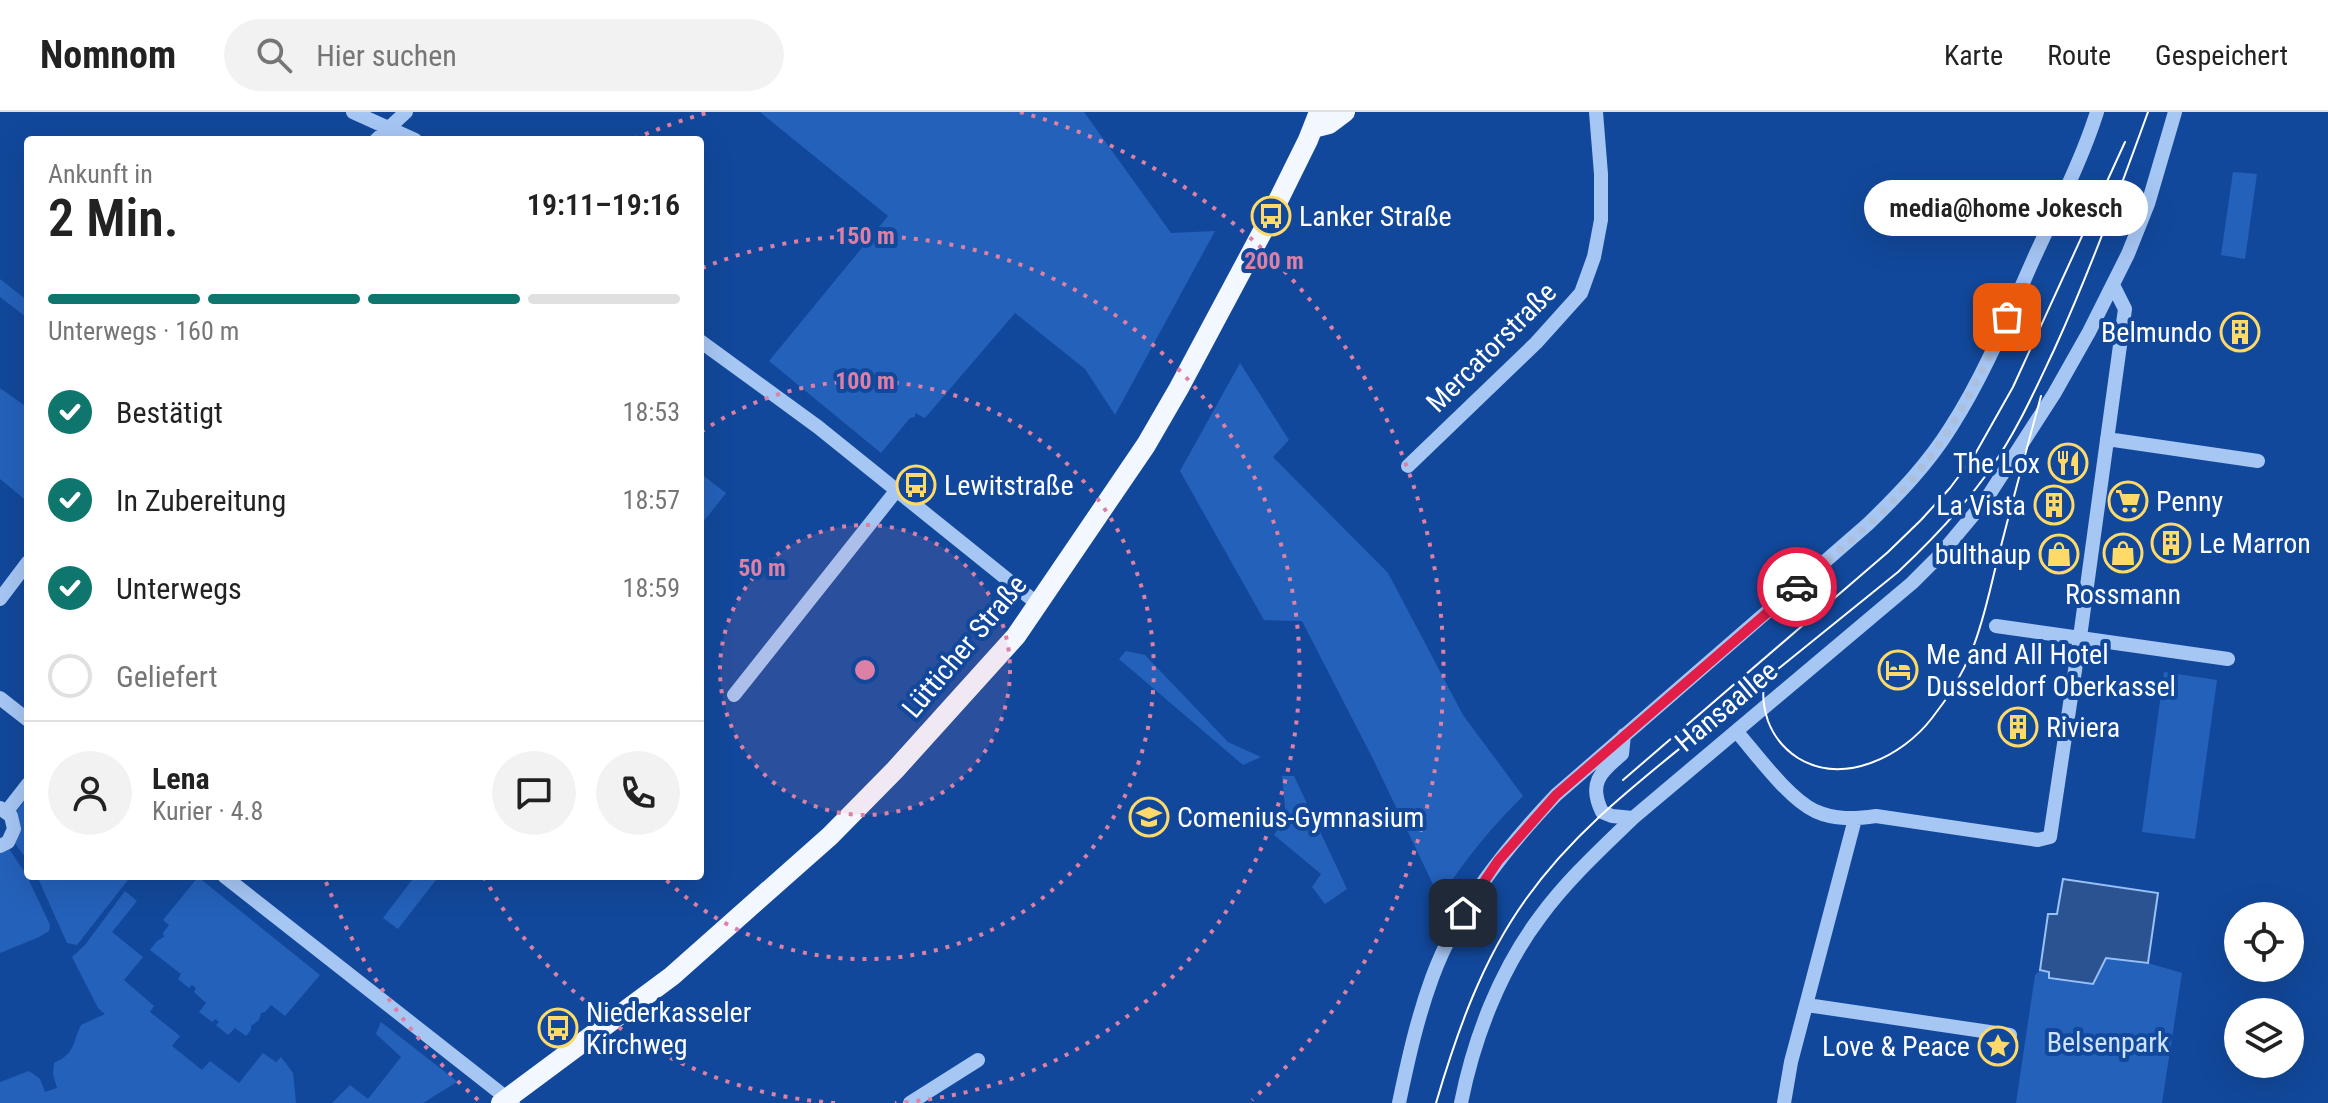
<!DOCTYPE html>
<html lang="de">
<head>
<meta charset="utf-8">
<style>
	body { margin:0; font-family:"Roboto Condensed",sans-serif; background:#f2f2f2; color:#222; height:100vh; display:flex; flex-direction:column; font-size:30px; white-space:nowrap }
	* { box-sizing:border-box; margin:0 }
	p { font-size:26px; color:#767676 }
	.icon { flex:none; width:44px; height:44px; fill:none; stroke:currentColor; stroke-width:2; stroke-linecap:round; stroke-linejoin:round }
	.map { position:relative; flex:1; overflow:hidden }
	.panel { position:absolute; left:24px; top:24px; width:680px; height:744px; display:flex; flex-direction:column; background:#fff; border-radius:8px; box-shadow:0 8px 32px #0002 }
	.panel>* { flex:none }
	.tools { position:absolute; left:2224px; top:790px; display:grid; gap:16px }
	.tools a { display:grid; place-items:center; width:80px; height:80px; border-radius:50%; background:#fff; box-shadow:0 8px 32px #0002; font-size:40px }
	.pin { position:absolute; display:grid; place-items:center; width:68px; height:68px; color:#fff; margin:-34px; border-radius:16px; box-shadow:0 4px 12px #0006 }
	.courier { position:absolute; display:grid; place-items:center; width:80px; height:80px; margin:-40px; border:6px solid #e11d48; border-radius:50%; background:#fff; color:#222; box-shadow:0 2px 10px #0007 }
	.bubble { position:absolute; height:56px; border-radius:28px; background:#fff; box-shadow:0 8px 32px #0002; font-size:26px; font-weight:600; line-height:56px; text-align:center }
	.summary em { font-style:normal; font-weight:600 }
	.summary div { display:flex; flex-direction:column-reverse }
	.summary { display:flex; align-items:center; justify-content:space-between; height:136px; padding:0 24px }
	h1 { font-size:52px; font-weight:600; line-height:60px }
	.bar { display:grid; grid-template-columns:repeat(4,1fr); gap:12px 8px; align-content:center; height:96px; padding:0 24px }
	.bar i { height:10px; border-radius:6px; background:#e0e0e0 }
	.bar .current { background:#0f766e }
	.bar p { grid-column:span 4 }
	.line { display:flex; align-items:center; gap:20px; padding:0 24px; border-top:2px solid #e0e0e0 }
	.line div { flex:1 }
	.round { display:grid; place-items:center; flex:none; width:84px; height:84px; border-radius:42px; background:#f2f2f2 }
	ol { padding:0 24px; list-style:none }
	li { display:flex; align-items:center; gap:24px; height:88px }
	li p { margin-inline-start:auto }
	li .icon { padding:8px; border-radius:50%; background:#0f766e; color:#fff; stroke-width:4 }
	li:last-child { color:#767676 }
	li i { width:44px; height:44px; border:4px solid #e0e0e0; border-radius:50% }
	header { display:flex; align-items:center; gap:48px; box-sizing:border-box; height:112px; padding:0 40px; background:#fff; border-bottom:2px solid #e0e0e0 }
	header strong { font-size:38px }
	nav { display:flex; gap:44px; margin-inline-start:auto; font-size:28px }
	.search { width:560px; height:72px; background:#f2f2f2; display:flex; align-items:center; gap:20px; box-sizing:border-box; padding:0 28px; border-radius:44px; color:#767676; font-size:30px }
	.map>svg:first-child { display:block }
	.green { fill:#2461ba }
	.water { fill:#2c5391; stroke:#98c0f7; stroke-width:2 }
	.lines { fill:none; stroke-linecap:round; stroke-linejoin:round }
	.minor { stroke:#a6c6f4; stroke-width:14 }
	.major { stroke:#f3f7ff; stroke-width:20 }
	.tram { stroke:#fff; stroke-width:2 }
	.done { stroke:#acbfdc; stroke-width:8; stroke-dasharray:0 14.4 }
	.route { stroke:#e11d48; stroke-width:10 }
	.ring { fill:none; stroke:#dd80a5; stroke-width:4; stroke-dasharray:4 8 }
	.labels { text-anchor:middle; stroke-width:8; stroke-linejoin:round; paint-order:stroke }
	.poi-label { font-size:28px; fill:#fff; stroke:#12489b; text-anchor:start }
	.street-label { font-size:28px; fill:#fff; stroke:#12489b }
	.park-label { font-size:28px; fill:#cee2fe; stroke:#12489b }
	.centre { fill:#dd80a5; stroke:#12489b; stroke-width:4 }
	.ring-label { font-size:24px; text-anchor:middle; font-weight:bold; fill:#dd80a5; stroke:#12489b; stroke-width:8; stroke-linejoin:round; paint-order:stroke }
</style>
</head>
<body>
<header>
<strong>Nomnom</strong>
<div class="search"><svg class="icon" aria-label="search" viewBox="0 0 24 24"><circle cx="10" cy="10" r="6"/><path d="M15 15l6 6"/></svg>Hier suchen</div>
<nav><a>Karte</a><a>Route</a><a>Gespeichert</a></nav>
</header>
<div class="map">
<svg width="2328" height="991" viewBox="0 0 2328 991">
	<rect width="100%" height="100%" fill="#12489b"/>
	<!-- green -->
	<path class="green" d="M760 0H1084L1171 121 1215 119 1115 303 1085 257 1015 201 925 306 915 301V305L910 306 881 341 769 249 888 104Z
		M2233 60 2257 62 2245 147 2221 143Z
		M0 167 28 189 26 205 0 185Z
		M1240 251 1289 328 1273 345 1388 461 1463 603 1523 684C1491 716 1464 748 1440 787L1372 645 1302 509 1264 508 1180 359Z
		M0 276 28 296V390L0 367Z
		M700 361 726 381 700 414Z
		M1126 539 1145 543 1228 630 1261 645 1243 653 1119 547Z
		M2164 560 2217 568 2195 727 2142 720Z
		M1282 664H1294L1347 777 1325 792 1312 775 1321 762 1274 723 1286 705Z
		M28 684V749L14 730 16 700Z
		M7 734 26 762 50 813 49 819 39 825 0 841V737Z
		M37 764H131L77 833 67 831Z
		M415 764H439L398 817 383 806Z
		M198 765 320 863 285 904 271 893 265 900 261 901 259 908 251 914V918L246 924 235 916 228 923 216 913 219 910 215 907 212 910 199 900 206 891 194 880 196 876 192 873 189 876 178 867 181 862 150 838 157 829 164 825 163 821 169 813 163 808Z
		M125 779 137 789 112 820 143 845 124 868 154 894 150 900 180 924 172 934 202 958 210 949 239 971 263 941 276 950 281 945 293 961 296 991H0V970L29 959 40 967 45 980 57 976 53 962 54 951C76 941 72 931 81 913L105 902 98 896 72 845 85 833Z
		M2106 846 2148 851 2182 861 2162 991H2016L2035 863 2040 858 2050 860 2049 866Z
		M381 910 454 967 457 970 423 991H332L350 973 368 987 401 945 376 922Z"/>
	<!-- water -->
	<path class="water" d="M2063 767 2158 781 2148 851 2106 846 2093 872 2049 866V860L2040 858 2048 802H2057Z"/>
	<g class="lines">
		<!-- minor -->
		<path class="minor" d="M353 0 415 28
			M376 28 406 0
			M700 229 818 315 1039 493
			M2107 327 2258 349
			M1408 354 1536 231 1581 181 1594 145 1601 108V62L1596 0
			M0 487 28 450
			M1996 514 2228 547
			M734 583 896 379
			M0 586 28 608
			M1737 620C1757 643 1788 686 1815 699 1835 708 1855 707 1876 704L2038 728 2050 725 2080 525 2125 197 2113 173
			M1624 623 1622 642C1600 661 1588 671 1602 700L1612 704 1633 706
			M0 696 11 704 14 717 8 730 0 734
			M7 699 28 672
			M224 764 513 991
			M1807 893 2010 923
			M910 991 978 948
			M1399 991C1408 948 1417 907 1432 866 1458 795 1505 737 1556 683L1868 412C1899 382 1928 352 1951 315 1985 262 2009 202 2034 146 2056 98 2081 50 2097 0
			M1461 991C1474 926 1500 858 1540 805 1567 768 1601 737 1633 706L1912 471 1939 444 1985 389 2054 282 2089 220 2128 142 2148 92 2175 0
			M1784 991 1791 950 1855 707"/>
		<!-- major -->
		<path class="major" d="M1313 16 1329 12 1345 0
			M501 991 672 864 830 724 895 658 1016 524 1146 333 1179 276 1266 113 1308 28 1319 0"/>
		<!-- tram -->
		<path class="tram" d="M1767 561C1761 577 1763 594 1768 609 1774 625 1784 637 1798 646 1844 674 1903 644 1932 606 1948 586 1963 561 1972 538 1985 506 1991 471 2000 438 2013 387 2027 336 2041 284
			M1623 668 1888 440 1921 408 1950 376 1974 344 2013 275 2125 30
			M1436 991C1457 920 1482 848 1526 787 1575 718 1640 669 1705 616 1769 564 1833 512 1898 460 1932 428 1964 395 1991 356 2017 319 2035 278 2054 238 2089 161 2119 80 2148 0"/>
	</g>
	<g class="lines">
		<!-- done -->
		<path class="done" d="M1797 475C1837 440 1880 406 1914 365 1955 318 1981 262 2007 205"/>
		<!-- route -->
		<path class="route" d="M1463 801 1498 749 1556 683 1797 475"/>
	</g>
	<!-- distance rings -->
	<circle cx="865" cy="558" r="145" fill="#dd80a5" fill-opacity=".12"/>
	<g class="ring">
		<circle cx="865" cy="558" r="145"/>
		<path d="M701 320A289 289 0 1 1 662 764"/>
		<path d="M835 991A434 434 0 0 1 484 765M702 156A434 434 0 1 1 895 991"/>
		<path d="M478 988A579 579 0 0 1 324 765M634 27A579 579 0 0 1 710 0M1020 0A579 579 0 0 1 1252 988"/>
	</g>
	<!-- icons -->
	<defs>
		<symbol id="bus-ring" viewBox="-11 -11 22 22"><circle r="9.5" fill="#12489b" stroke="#ffda69" stroke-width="1.5"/><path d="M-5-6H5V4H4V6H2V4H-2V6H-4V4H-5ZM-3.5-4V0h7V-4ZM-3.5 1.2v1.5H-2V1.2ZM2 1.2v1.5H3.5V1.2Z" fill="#ffda69"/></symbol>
		<symbol id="building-ring" viewBox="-11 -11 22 22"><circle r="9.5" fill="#12489b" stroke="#ffda69" stroke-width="1.5"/><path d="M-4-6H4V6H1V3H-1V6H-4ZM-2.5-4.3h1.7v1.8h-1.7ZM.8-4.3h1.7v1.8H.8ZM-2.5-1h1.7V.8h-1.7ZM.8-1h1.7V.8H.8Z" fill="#ffda69"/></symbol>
		<symbol id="restaurant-ring" viewBox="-11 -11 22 22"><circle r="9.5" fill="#12489b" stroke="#ffda69" stroke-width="1.5"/><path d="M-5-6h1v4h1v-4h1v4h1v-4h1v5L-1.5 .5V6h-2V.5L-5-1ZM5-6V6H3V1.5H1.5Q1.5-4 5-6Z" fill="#ffda69"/></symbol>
		<symbol id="supermarket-ring" viewBox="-11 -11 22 22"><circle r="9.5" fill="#12489b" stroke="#ffda69" stroke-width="1.5"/><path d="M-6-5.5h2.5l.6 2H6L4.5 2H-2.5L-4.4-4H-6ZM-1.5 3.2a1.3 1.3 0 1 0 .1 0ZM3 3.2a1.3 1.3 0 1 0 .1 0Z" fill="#ffda69"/></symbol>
		<symbol id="shop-ring" viewBox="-11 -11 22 22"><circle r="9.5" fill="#12489b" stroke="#ffda69" stroke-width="1.5"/><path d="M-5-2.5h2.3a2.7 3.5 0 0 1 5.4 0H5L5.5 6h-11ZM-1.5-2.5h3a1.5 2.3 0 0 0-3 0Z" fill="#ffda69"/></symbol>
		<symbol id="hotel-ring" viewBox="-11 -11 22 22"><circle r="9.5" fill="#12489b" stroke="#ffda69" stroke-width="1.5"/><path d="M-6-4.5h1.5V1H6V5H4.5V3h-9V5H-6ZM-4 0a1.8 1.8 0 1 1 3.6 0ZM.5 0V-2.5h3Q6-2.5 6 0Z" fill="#ffda69"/></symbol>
		<symbol id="school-ring" viewBox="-11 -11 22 22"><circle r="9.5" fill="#12489b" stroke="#ffda69" stroke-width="1.5"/><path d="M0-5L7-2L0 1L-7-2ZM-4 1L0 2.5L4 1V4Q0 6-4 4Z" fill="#ffda69"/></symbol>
		<symbol id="sight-ring" viewBox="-11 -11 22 22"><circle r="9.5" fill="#12489b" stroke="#ffda69" stroke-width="1.5"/><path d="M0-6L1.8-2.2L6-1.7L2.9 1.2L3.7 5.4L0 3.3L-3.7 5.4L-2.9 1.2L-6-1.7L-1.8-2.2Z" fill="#ffda69"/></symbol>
	</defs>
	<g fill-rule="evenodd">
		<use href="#bus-ring" x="1249" y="82" width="44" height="44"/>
		<use href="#building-ring" x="2218" y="198" width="44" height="44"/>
		<use href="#restaurant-ring" x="2046" y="329" width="44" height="44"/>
		<use href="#bus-ring" x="894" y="351" width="44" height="44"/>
		<use href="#supermarket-ring" x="2106" y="367" width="44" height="44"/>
		<use href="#building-ring" x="2032" y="371" width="44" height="44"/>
		<use href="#building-ring" x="2149" y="409" width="44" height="44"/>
		<use href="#shop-ring" x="2101" y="419" width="44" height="44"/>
		<use href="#shop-ring" x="2037" y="420" width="44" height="44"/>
		<use href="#hotel-ring" x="1876" y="536" width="44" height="44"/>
		<use href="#building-ring" x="1996" y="593" width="44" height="44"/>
		<use href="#school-ring" x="1127" y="683" width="44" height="44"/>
		<use href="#bus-ring" x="536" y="894" width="44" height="44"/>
		<use href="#sight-ring" x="1976" y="912" width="44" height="44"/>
	</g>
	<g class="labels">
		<!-- poi labels -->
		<g class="poi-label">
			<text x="1299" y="114">Lanker Straße</text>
			<text x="2212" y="230" text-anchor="end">Belmundo</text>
			<text x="2040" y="361" text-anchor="end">The Lox</text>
			<text x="944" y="383">Lewitstraße</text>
			<text x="2156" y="399">Penny</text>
			<text x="2026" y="403" text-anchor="end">La Vista</text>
			<text x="2199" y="441">Le Marron</text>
			<text x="2031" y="452" text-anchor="end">bulthaup</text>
			<text x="2123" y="492" text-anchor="middle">Rossmann</text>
			<text x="1926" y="552">Me and All Hotel<tspan x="1926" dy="32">Dusseldorf Oberkassel</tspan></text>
			<text x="2046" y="625">Riviera</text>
			<text x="1177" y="715">Comenius-Gymnasium</text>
			<text x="586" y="910">Niederkasseler<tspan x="586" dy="32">Kirchweg</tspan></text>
			<text x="1970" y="944" text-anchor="end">Love &amp; Peace</text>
		</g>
		<!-- street labels -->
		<g class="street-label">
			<text transform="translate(1491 235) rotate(-45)" y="10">Mercatorstraße</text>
			<text transform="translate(964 534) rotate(-50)" y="10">Lütticher Straße</text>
			<text transform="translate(1726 594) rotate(-40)" y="10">Hansaallee</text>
		</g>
		<!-- park labels -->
		<g class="park-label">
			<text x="2108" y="940">Belsenpark</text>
		</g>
	</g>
	<circle cx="865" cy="558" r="12" class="centre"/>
	<g class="ring-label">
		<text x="865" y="132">150 m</text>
		<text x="1274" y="157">200 m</text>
		<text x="865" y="277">100 m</text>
		<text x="762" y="464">50 m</text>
	</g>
</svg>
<div class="tools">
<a><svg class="icon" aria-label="locate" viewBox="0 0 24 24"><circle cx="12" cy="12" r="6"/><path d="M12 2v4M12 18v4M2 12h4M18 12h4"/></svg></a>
<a><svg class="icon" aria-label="layers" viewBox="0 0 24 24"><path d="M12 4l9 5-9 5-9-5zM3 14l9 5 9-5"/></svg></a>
</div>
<div class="pin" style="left:2007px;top:205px;background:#ea580c"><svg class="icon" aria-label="bag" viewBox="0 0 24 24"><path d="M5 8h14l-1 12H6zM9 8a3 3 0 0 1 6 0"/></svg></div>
<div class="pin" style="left:1463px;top:801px;background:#1f2937"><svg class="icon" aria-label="home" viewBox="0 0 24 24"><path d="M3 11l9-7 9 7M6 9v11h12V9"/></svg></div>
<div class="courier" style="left:1797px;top:475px"><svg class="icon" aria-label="car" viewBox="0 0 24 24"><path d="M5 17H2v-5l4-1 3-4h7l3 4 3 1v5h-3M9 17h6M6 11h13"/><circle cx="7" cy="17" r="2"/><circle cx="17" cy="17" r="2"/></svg></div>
<div class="bubble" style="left:1864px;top:68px;width:284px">media@home Jokesch</div>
<section class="panel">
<div class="summary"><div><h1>2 Min.</h1><p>Ankunft in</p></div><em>19:11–19:16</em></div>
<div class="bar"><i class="current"></i><i class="current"></i><i class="current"></i><i></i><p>Unterwegs · 160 m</p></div>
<ol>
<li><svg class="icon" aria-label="check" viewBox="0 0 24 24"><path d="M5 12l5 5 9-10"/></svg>Bestätigt<p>18:53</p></li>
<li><svg class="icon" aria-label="check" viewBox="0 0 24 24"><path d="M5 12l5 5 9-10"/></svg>In Zubereitung<p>18:57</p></li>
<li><svg class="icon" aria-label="check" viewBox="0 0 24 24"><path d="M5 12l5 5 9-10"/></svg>Unterwegs<p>18:59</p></li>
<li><i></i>Geliefert</li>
</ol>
<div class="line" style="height:144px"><a class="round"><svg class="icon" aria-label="person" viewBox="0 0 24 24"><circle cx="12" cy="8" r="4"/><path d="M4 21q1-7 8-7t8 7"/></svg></a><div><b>Lena</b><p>Kurier · 4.8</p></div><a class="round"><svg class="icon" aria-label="chat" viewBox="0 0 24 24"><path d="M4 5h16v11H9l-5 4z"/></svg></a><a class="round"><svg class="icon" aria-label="phone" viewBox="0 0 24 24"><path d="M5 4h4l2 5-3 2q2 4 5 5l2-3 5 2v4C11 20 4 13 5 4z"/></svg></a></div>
</section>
</div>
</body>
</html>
